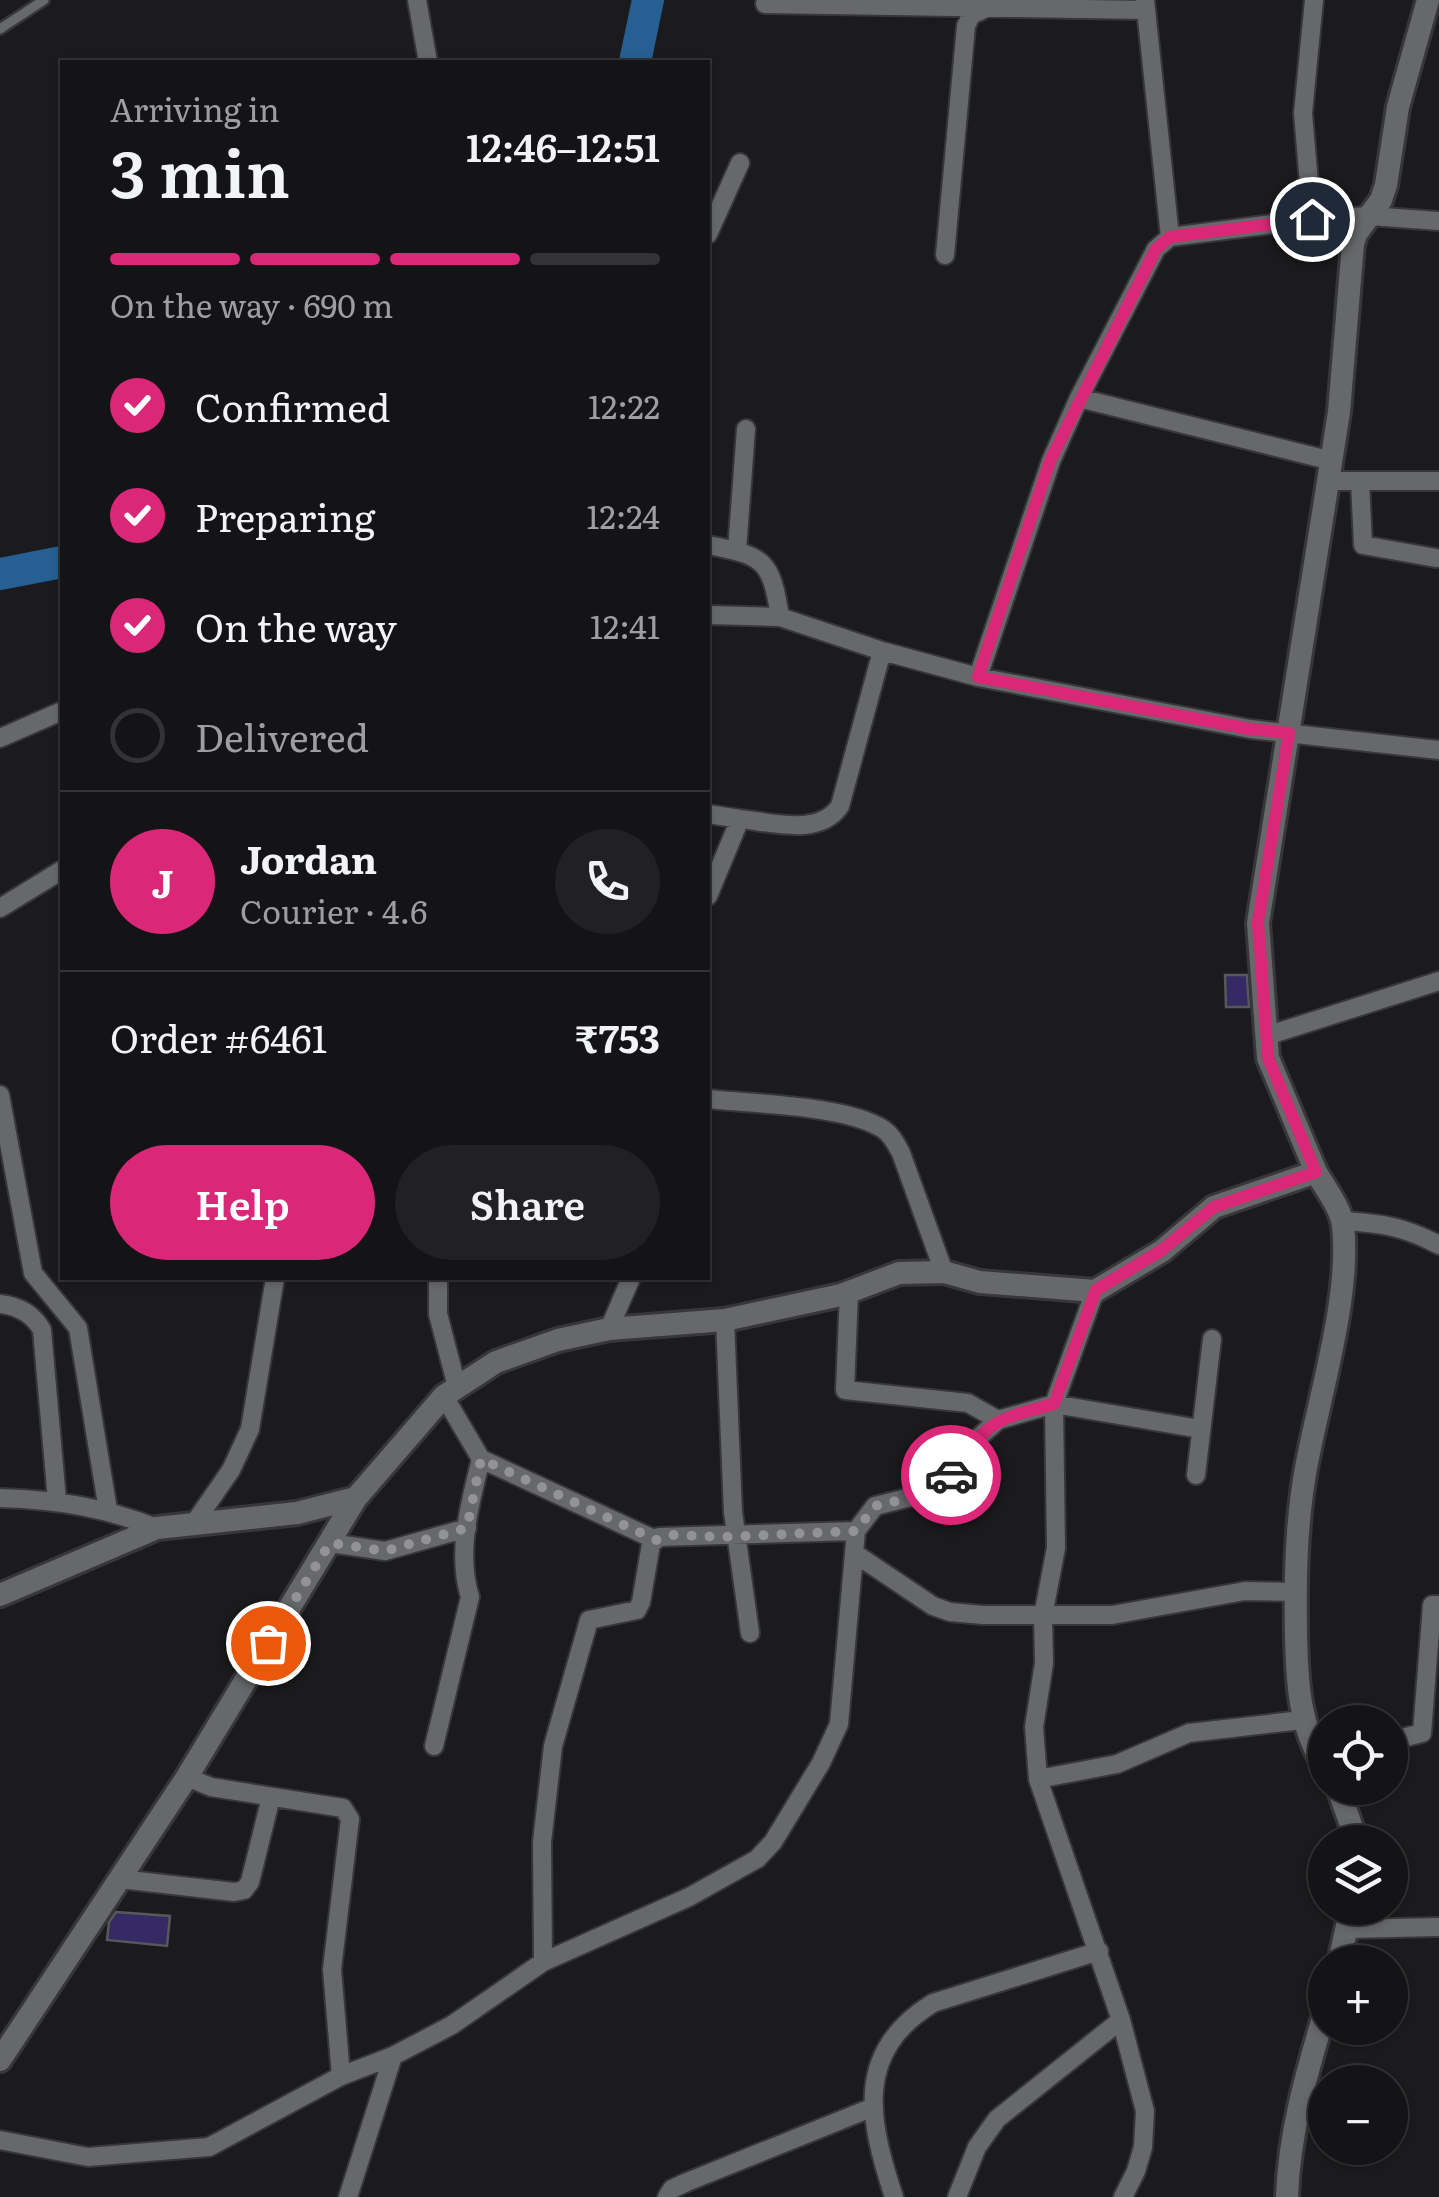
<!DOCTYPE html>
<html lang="en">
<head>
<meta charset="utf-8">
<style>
	body { margin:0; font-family:Literata,serif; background:#212123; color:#f1f3f6; height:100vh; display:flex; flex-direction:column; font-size:38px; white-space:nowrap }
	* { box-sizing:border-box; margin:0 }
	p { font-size:32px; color:#9d9ea1 }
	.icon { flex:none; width:55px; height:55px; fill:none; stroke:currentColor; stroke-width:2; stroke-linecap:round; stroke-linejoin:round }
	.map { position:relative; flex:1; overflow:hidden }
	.side { position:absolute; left:60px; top:60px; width:650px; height:1220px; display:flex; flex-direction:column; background:#141416; border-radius:0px; box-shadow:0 2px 8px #0004,0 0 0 2px #333335 }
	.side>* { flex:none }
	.fabs { position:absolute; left:1308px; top:1705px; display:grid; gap:20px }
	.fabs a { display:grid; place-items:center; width:100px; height:100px; border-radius:50%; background:#141416; box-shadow:0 2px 8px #0004,0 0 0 2px #333335; font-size:50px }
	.pin { position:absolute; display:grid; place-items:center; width:85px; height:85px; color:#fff; margin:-42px; border:5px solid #fff; border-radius:50%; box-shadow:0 2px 10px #0007 }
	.courier { position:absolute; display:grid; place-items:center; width:100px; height:100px; margin:-50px; border:8px solid #db2777; border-radius:50%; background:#fff; color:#222; box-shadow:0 2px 12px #0007 }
	.head em { font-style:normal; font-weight:600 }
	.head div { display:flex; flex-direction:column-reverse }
	.head { display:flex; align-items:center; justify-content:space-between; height:170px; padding:0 50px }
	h1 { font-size:65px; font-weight:600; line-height:75px }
	.bar { display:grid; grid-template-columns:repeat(4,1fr); gap:15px 10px; align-content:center; height:120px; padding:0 50px }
	.bar i { height:12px; border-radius:8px; background:#333335 }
	.bar .on { background:#db2777 }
	.bar p { grid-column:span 4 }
	.line { display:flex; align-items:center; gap:25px; padding:0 50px; border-top:2px solid #333335 }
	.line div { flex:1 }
	.round { display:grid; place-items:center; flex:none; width:105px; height:105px; border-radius:52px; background:#212123 }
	ol { padding:0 50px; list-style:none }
	li { display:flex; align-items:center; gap:30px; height:110px }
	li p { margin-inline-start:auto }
	li .icon { padding:10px; border-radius:50%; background:#db2777; color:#fff; stroke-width:4 }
	li:last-child { color:#9d9ea1 }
	li i { width:55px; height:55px; border:5px solid #333335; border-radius:50% }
	.button { display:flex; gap:20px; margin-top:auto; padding:20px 50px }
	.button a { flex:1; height:115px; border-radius:60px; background:#db2777; color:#fff; font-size:40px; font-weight:600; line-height:115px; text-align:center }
	.button a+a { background:#212123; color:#f1f3f6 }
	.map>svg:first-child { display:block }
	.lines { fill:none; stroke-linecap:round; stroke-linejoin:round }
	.river { stroke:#265f91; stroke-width:32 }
	.building { fill:#362a65; stroke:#58585b; stroke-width:2.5 }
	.service-casing { stroke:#373739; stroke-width:14 }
	.minor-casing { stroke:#373739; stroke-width:22 }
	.tertiary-casing { stroke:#373739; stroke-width:28 }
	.service { stroke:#67686a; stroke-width:9 }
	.minor { stroke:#67686a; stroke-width:18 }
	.tertiary { stroke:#67686a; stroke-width:22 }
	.done { stroke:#939395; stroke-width:10; stroke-dasharray:0 18 }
	.route { stroke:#db2777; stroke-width:12 }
</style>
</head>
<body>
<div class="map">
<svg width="1439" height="2197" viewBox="0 0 1439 2197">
	<rect width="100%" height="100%" fill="#1b1b1d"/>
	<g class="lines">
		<!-- river -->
		<path class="river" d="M635 62 648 0
			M0 574 62 562"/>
	</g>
	<!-- building -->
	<path class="building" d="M1225 975H1247L1249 1007H1226Z
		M116 1912 170 1916 167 1946 107 1940 109 1922Z"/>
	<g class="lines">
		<defs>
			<path id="service" d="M0 29 44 0"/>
			<path id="minor" d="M417 0 428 62
				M1145 0 1170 237
				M765 4 1146 10
				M1312 219 1303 113 1314 0
				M708 234 740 163
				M945 255 966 26 971 15 987 8
				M1079 398 1332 461
				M1328 481H1439
				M1360 481 1363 545 1436 558
				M708 545C764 556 771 559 780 617L882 651 978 677 1250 729 1439 750
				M737 550 746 429
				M708 615 780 617
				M978 677 1051 461 1079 398 1156 249 1170 237 1312 219 1370 216 1439 221
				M0 738 62 711
				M708 814 740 819 708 896
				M740 819C771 822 819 837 840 806L882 651
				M0 908 62 870
				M1266 1036 1439 981
				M0 1095 33 1273 78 1328 108 1510
				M708 1099C753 1104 846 1105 883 1129 892 1135 896 1144 901 1153L944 1272
				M1343 1221C1381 1223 1405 1227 1439 1245
				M438 1278V1314L457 1387
				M1095 1291 1054 1404 1056 1548 1043 1616 1044 1663 1034 1727 1038 1779 1121 2020 1145 2111 1143 2147 1136 2171 1123 2197
				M849 1292 845 1390 968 1403 998 1420
				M0 1304C18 1306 33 1314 42 1330L57 1500
				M725 1320 733 1512 750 1633
				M609 1329 631 1278
				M444 1396 481 1459 656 1540
				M1196 1475 1212 1339
				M0 1498C59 1500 102 1507 157 1528
				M195 1522 231 1470 250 1429 275 1278
				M330 1543 385 1551 467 1528
				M854 1553 933 1606 950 1612 983 1615H1112L1245 1591 1296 1592
				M1390 1741 1422 1733 1432 1605H1439
				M434 1746 470 1597C456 1552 470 1503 481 1459
				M187 1777 211 1787 343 1808 350 1819 332 1969 341 2076
				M1038 1779 1117 1764 1189 1733 1302 1720
				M120 1879 234 1892 244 1890 250 1882 271 1797
				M1348 1929 1439 1927
				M543 1962 689 1897 757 1859 773 1842 821 1763 839 1724 856 1531
				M0 2140 88 2157 209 2147 341 2076 393 2056 452 2025 543 1962 542 1842 553 1746 589 1620 637 1610 641 1602 651 1544 659 1537 856 1531 875 1506 935 1491 945 1484 977 1439 998 1420 1054 1404 1200 1429
				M348 2197 393 2056
				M667 2197 672 2189 687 2182 871 2108
				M894 2197C869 2121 853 2052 933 2003L1099 1951
				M957 2197 977 2147 997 2119 1121 2020"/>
			<path id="tertiary" d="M1316 1172C1325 1188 1341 1208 1343 1226 1351 1296 1319 1397 1306 1468 1296 1523 1295 1579 1296 1635 1297 1682 1299 1727 1325 1767
				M0 1595 157 1528 297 1513 356 1498
				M1338 1788 1357 1842
				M1339 1962 1351 1908
				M0 2060 187 1777 356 1498 444 1396 496 1362 558 1340 609 1329 725 1320 841 1295 899 1273 944 1272 980 1282 1095 1291 1162 1251 1214 1207 1316 1172 1268 1058 1258 923 1339 412 1353 244 1356 234 1381 200 1386 185 1398 107 1428 0
				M1287 2197C1289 2133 1307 2072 1325 2011"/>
		</defs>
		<!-- service casing -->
		<use href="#service" class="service-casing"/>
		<!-- minor casing -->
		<use href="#minor" class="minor-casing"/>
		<!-- tertiary casing -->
		<use href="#tertiary" class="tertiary-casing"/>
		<!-- service -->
		<use href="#service" class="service"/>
		<!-- minor -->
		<use href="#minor" class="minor"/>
		<!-- tertiary -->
		<use href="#tertiary" class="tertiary"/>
	</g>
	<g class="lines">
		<!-- done -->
		<path class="done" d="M268 1643 330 1543 385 1551 467 1528 481 1459 656 1540 672 1535 724 1537 856 1531 875 1506 935 1492 951 1475"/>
		<!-- route -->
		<path class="route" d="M951 1475C988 1421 991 1421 1054 1404L1096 1290 1162 1250 1214 1207 1316 1172 1268 1058 1258 922 1289 733 1250 729 978 677 1050 461 1156 249 1170 237 1312 219"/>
	</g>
</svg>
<div class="fabs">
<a><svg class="icon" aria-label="locate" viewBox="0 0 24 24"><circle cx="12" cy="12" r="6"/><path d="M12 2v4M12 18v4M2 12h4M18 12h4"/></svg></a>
<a><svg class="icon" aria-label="layers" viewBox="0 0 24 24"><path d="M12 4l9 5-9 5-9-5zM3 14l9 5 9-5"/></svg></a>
<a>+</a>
<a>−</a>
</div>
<div class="pin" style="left:268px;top:1643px;background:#ea580c"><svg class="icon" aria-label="bag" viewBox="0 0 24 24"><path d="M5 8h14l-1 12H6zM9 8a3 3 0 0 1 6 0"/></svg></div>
<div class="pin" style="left:1312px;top:219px;background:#1f2937"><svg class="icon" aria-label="home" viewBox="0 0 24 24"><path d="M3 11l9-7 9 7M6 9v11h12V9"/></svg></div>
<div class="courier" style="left:951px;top:1475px"><svg class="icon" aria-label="car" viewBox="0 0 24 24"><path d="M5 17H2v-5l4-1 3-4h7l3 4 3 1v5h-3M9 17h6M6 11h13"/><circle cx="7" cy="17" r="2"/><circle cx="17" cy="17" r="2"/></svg></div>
<section class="side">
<div class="head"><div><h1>3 min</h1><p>Arriving in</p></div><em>12:46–12:51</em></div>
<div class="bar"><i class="on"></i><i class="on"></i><i class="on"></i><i></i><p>On the way · 690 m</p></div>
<ol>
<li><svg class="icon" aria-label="check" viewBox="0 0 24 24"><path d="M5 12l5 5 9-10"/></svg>Confirmed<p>12:22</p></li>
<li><svg class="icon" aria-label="check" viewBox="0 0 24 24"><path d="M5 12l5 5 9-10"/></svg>Preparing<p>12:24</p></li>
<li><svg class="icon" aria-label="check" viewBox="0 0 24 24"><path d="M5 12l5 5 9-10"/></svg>On the way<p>12:41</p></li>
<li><i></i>Delivered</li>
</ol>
<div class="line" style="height:180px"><b class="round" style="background:#db2777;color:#fff">J</b><div><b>Jordan</b><p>Courier · 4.6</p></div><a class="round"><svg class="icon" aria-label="phone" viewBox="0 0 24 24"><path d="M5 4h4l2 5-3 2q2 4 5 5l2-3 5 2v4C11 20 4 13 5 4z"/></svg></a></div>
<div class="line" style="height:130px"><div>Order #6461</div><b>₹753</b></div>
<div class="button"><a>Help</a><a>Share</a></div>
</section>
</div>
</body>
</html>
